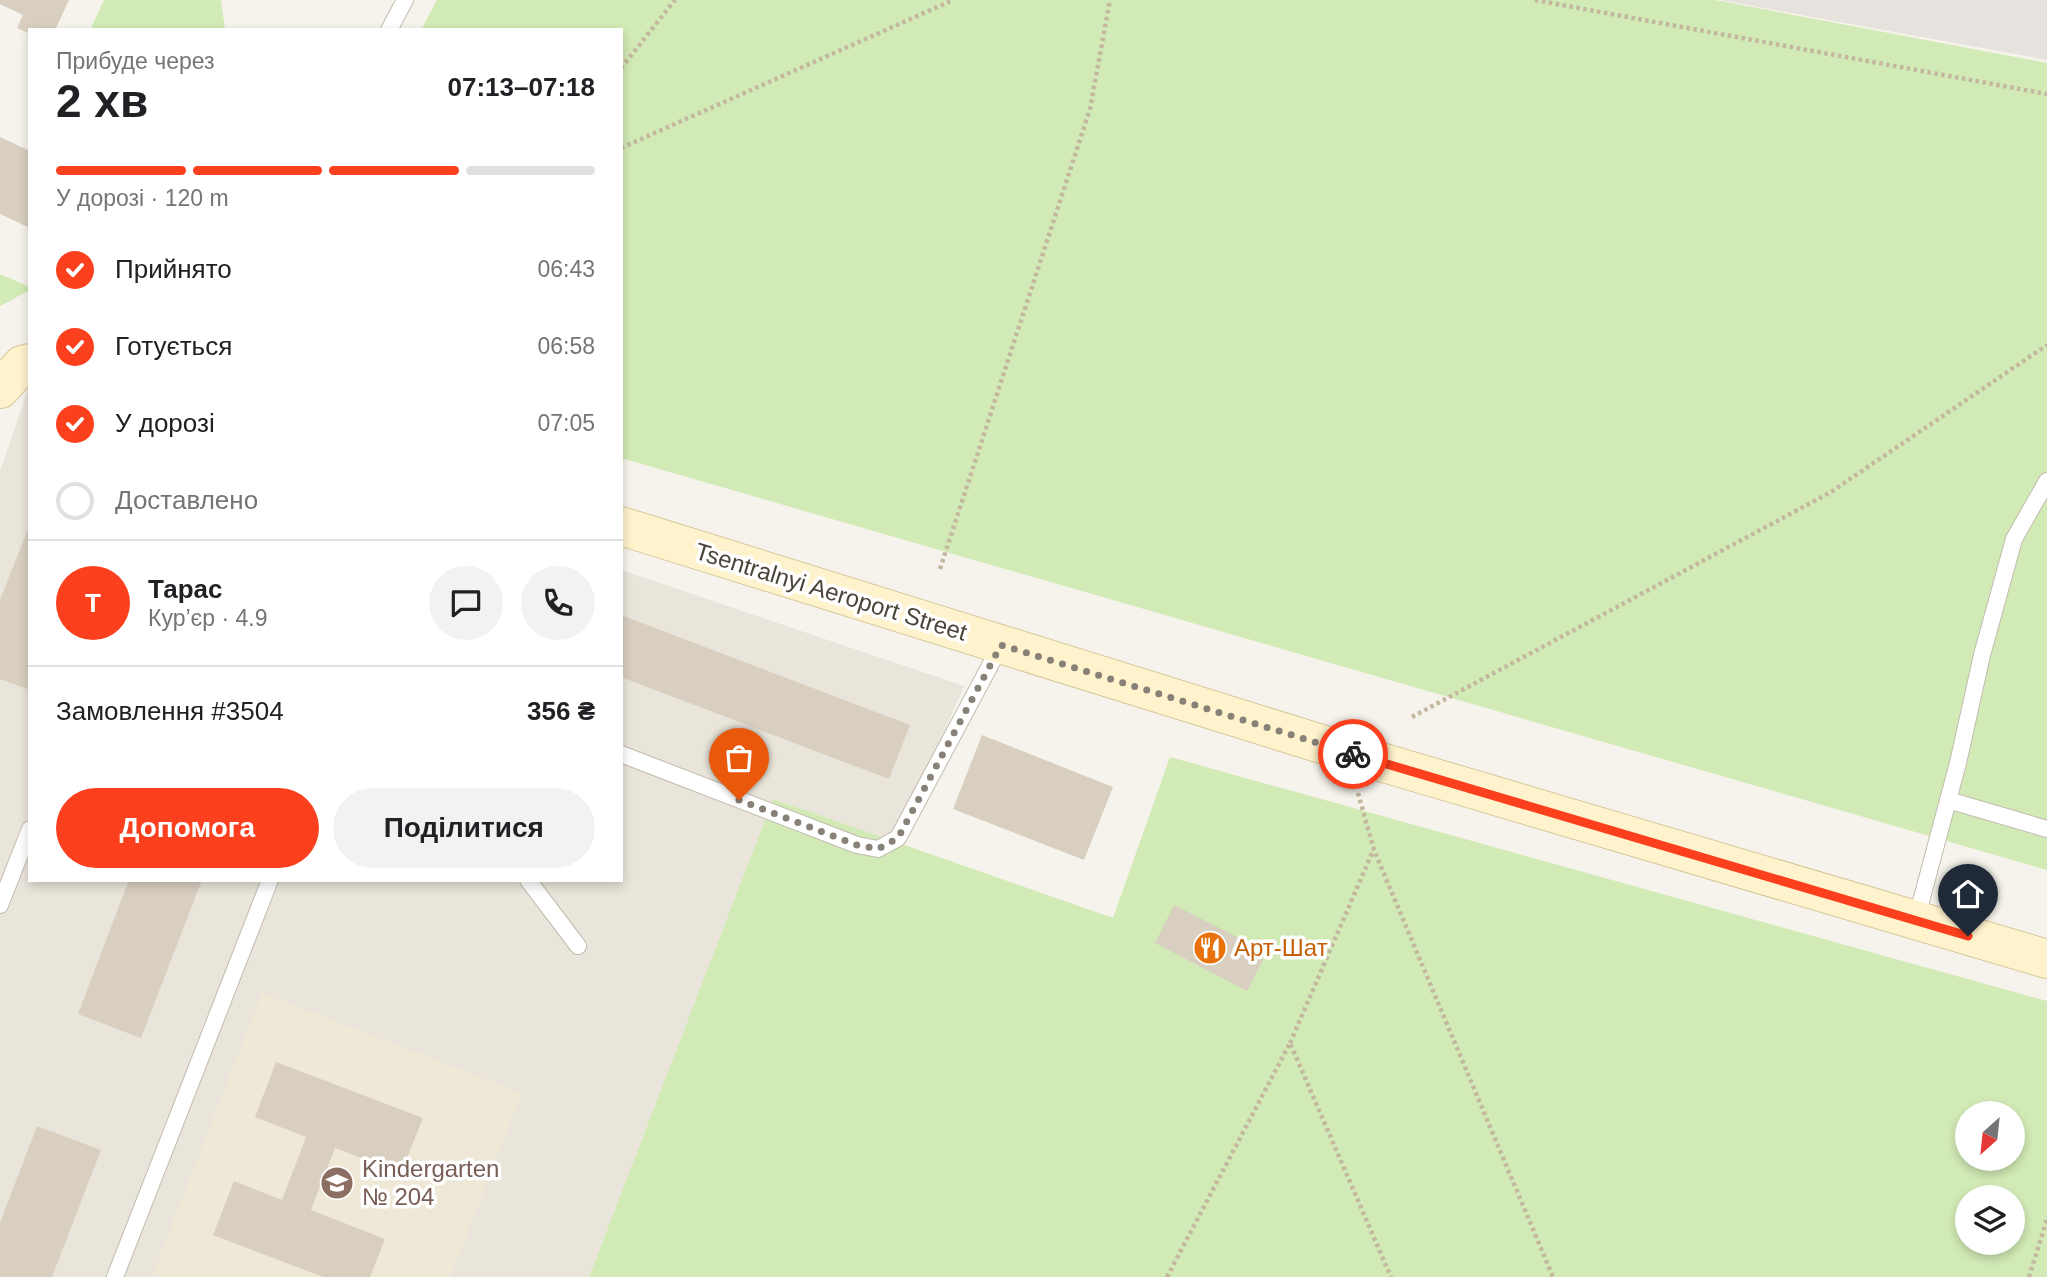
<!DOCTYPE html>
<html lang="uk">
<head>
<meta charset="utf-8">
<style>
	body { margin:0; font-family:Helvetica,sans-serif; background:#f2f2f2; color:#202124; height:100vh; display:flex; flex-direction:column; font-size:26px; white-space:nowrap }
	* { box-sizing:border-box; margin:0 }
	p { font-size:23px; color:#757577 }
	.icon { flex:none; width:38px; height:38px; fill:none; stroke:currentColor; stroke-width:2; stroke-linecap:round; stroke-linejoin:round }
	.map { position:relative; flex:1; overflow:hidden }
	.drawer { position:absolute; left:28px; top:28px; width:595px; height:854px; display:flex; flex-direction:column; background:#fff; border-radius:0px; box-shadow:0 4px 10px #0003 }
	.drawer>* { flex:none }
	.needle { width:46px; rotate:207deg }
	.fabs { position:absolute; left:1955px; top:1101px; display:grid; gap:14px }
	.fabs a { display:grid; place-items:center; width:70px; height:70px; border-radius:50%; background:#fff; box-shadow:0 4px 10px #0003; font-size:35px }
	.pin { position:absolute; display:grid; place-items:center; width:60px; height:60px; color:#fff; margin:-72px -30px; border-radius:50% 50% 50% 0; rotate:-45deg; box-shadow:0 0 7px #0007 }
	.pin .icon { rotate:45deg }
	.courier { position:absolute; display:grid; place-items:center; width:70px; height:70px; margin:-35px; border:5px solid #fc3f1d; border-radius:50%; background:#fff; color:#222; box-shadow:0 2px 9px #0007 }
	.head em { font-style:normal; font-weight:800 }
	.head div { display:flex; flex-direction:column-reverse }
	.head { display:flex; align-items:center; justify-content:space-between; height:119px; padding:0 28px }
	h1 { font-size:46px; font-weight:800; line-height:52px }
	.bar { display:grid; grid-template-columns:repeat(4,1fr); gap:10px 7px; align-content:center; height:84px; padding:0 28px }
	.bar i { height:9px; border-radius:5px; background:#e0e0e0 }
	.bar .selected { background:#fc3f1d }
	.bar p { grid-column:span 4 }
	.line { display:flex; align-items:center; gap:18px; padding:0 28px; border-top:2px solid #e0e0e0 }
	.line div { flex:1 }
	.round { display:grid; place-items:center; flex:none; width:74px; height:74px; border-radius:37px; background:#f2f2f2 }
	ol { padding:0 28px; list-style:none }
	li { display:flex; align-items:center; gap:21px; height:77px }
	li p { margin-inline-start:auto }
	li .icon { padding:7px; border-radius:50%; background:#fc3f1d; color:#fff; stroke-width:4 }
	li:last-child { color:#757577 }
	li i { width:38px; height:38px; border:4px solid #e0e0e0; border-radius:50% }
	.cta { display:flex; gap:14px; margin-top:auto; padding:14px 28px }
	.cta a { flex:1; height:80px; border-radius:42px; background:#fc3f1d; color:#fff; font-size:28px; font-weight:800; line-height:80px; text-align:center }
	.cta a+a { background:#f2f2f2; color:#202124 }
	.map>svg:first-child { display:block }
	.residential { fill:#eae5da }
	.industrial { fill:#e6e2dd }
	.education { fill:#efe8d6 }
	.green { fill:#d2eab5; fill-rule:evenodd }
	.building { fill:#d8cfc1 }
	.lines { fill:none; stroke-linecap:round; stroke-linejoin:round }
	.lane-casing { stroke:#c2bbae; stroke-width:18 }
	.secondary-casing { stroke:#d6c79b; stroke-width:40 }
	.path { stroke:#c4b79f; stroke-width:4.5; stroke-dasharray:3.5 3.5; stroke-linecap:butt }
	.lane { stroke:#fff; stroke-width:16 }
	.secondary { stroke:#fff3cd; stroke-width:38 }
	.done { stroke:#878178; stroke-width:7; stroke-dasharray:0 12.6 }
	.route { stroke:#fc3f1d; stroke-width:9 }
	.labels { text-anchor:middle; stroke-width:7; stroke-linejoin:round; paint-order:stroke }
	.street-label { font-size:24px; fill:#4b4439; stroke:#fff }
	.food-label { font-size:24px; fill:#c56008; stroke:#fff; text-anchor:start }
	.education-label { font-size:24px; fill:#785e54; stroke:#fff; text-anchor:start }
</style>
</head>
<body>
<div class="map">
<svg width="2047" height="1277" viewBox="0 0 2047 1277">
	<rect width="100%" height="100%" fill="#f6f3ec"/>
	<!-- residential -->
	<path class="residential" d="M30 384V880H621V570L964 686 896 843 773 799 589 1277H0V471Z"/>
	<!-- industrial -->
	<path class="industrial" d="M1721 0H2047V60L1720 0Z"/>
	<!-- education -->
	<path class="education" d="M262 993 522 1093 450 1277H162L153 1274Z"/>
	<!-- green -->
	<path class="green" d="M104 0H221L225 29 90 30Z
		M437 0H1715L2047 63V870L621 458V30H421Z
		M0 274 30 287V290L0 306Z
		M1170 757 2047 1001V1277H589L773 799 1113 918ZM1967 1113H2012V1158H1967ZM1967 1197H2012V1242H1967Z"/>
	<!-- building -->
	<path class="building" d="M0 0H69L55 30H30V34L17 28 23 15 0 4Z
		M0 137 30 151V228L0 214Z
		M30 524V690L0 679V600Z
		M621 615 910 725 889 779 621 677Z
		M982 735 1113 787 1084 860 953 809Z
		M129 880H202L141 1038 78 1014Z
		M1174 905 1267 952 1247 991 1155 943Z
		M276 1062 423 1118 401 1173 335 1148 311 1210 385 1239 370 1277H323L213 1235 234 1181 282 1200 306 1137 255 1117Z
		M37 1126 101 1150 52 1277H0V1223Z"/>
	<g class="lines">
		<defs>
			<path id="lane" d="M389 30 405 0
				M621 754 857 845 878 849 898 838 1001 645
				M1948 800 2047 829
				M528 880 578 946
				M0 905 30 829
				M1916 920 1958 763 1982 655 2014 539 2047 481
				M115 1277 270 880"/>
			<path id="secondary" d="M0 389 22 365 30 363
				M621 526 1347 752 2047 959"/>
		</defs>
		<!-- lane casing -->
		<use href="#lane" class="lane-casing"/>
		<!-- secondary casing -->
		<use href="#secondary" class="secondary-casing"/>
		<!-- path -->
		<path class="path" d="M1535 0 2047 94
			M621 68 675 0
			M621 148 953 0
			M940 569 1090 109 1110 0
			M1412 717 1831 492 2047 345
			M1358 793 1374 850 1553 1277
			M1290 1043 1373 851
			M1167 1277 1290 1043 1391 1277
			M2029 1277 2047 1219"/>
		<!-- lane -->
		<use href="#lane" class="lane"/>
		<!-- secondary -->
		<use href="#secondary" class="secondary"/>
	</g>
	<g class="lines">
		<!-- done -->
		<path class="done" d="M739 800 857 845 878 849 898 838 1001 645 1353 754"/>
		<!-- route -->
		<path class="route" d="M1353 754 1968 936"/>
	</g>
	<!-- icons -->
	<defs>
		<symbol id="restaurant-disc" viewBox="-11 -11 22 22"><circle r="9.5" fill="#e8710a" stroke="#fff"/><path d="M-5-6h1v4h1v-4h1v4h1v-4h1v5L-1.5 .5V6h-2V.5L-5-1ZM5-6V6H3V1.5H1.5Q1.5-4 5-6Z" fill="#fff"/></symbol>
		<symbol id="school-disc" viewBox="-11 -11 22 22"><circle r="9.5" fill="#8d6e63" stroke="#fff"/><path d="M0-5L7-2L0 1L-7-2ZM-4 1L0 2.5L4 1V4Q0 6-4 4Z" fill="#fff"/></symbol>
	</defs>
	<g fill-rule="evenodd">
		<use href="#restaurant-disc" x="1191" y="929" width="38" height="38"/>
		<use href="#school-disc" x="318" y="1164" width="38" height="38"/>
	</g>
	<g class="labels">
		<!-- street labels -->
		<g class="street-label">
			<text transform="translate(831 592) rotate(17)" y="8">Tsentralnyi Aeroport Street</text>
		</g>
		<!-- food labels -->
		<g class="food-label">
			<text x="1234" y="956">Арт-Шат</text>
		</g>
		<!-- education labels -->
		<g class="education-label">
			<text x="362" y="1177">Kindergarten<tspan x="362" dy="28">№ 204</tspan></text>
		</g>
	</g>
</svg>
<div class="fabs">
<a><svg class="needle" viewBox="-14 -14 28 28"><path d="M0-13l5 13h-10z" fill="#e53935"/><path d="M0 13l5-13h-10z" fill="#757577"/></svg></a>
<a><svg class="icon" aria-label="layers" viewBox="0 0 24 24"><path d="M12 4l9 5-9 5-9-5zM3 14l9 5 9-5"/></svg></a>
</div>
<div class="pin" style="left:739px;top:800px;background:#ea580c"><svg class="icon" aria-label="bag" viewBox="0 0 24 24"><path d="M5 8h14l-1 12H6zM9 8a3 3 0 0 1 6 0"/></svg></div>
<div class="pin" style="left:1968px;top:936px;background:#1f2937"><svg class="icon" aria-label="home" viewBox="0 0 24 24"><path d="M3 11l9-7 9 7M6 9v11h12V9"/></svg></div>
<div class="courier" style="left:1353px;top:754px"><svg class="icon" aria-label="bike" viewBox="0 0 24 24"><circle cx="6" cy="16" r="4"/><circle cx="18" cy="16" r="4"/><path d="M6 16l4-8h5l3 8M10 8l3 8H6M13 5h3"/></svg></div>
<section class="drawer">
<div class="head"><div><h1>2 хв</h1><p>Прибуде через</p></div><em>07:13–07:18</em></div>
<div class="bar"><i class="selected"></i><i class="selected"></i><i class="selected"></i><i></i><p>У дорозі · 120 m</p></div>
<ol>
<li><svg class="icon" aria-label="check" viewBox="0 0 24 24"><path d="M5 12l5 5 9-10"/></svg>Прийнято<p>06:43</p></li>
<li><svg class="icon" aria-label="check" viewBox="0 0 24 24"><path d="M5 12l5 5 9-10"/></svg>Готується<p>06:58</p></li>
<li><svg class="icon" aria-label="check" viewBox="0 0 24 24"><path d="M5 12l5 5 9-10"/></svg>У дорозі<p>07:05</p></li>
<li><i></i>Доставлено</li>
</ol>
<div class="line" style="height:126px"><b class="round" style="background:#fc3f1d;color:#fff">Т</b><div><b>Тарас</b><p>Кур’єр · 4.9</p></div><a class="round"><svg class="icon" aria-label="chat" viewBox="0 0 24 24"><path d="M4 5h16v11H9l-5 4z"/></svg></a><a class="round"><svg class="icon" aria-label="phone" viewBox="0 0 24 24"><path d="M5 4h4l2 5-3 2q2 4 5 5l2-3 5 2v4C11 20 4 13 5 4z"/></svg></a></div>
<div class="line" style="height:91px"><div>Замовлення #3504</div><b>356 ₴</b></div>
<div class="cta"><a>Допомога</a><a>Поділитися</a></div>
</section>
</div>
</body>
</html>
